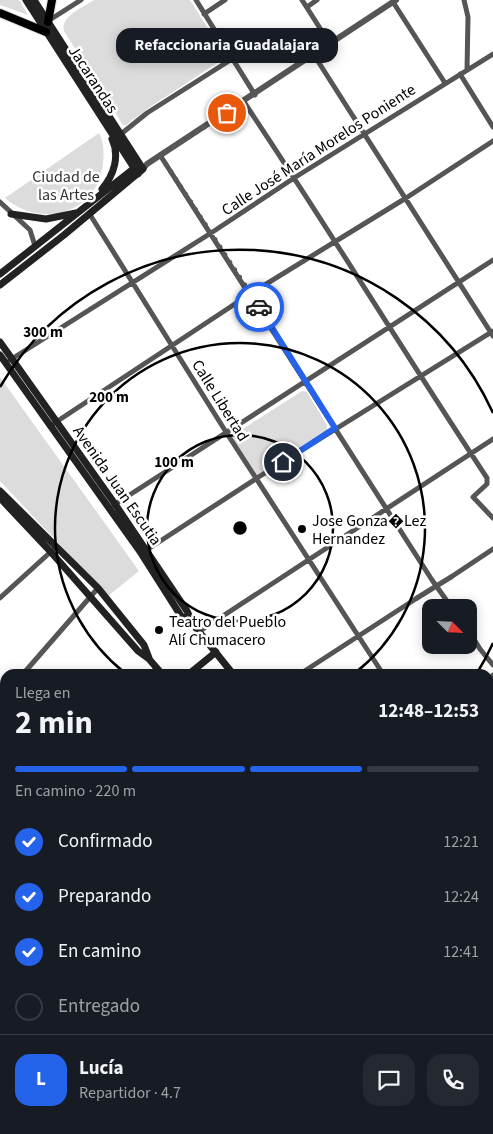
<!DOCTYPE html>
<html lang="es">
<head>
<meta charset="utf-8">
<style>
	body { margin:0; font-family:"Source Sans 3",sans-serif; background:#242831; color:#f1f3f6; height:100vh; display:flex; flex-direction:column; font-size:19px; white-space:nowrap }
	* { box-sizing:border-box; margin:0 }
	p { font-size:16px; color:#9ea1a6 }
	.icon { flex:none; width:28px; height:28px; fill:none; stroke:currentColor; stroke-width:2; stroke-linecap:round; stroke-linejoin:round }
	.map { position:relative; flex:1; overflow:hidden }
	.details { position:absolute; left:0px; top:669px; width:494px; height:466px; display:flex; flex-direction:column; background:#171b24; border-radius:15px 15px 0 0; box-shadow:0 2px 12px #0003 }
	.details>* { flex:none }
	.needle { width:32px; rotate:114deg }
	.buttons { position:absolute; left:422px; top:599px; display:grid; gap:10px }
	.buttons a { display:grid; place-items:center; width:55px; height:55px; border-radius:10px; background:#171b24; box-shadow:0 2px 12px #0003; font-size:25px }
	.pin { position:absolute; display:grid; place-items:center; width:42px; height:42px; color:#fff; margin:-21px; border:2px solid #fff; border-radius:50%; box-shadow:0 1px 5px #0007 }
	.courier { position:absolute; display:grid; place-items:center; width:50px; height:50px; margin:-25px; border:4px solid #2563eb; border-radius:50%; background:#fff; color:#222; box-shadow:0 1px 6px #0007 }
	.bubble { position:absolute; height:35px; border-radius:15px; background:#171b24; box-shadow:0 2px 12px #0003; font-size:16px; font-weight:700; line-height:35px; text-align:center }
	.summary em { font-style:normal; font-weight:700 }
	.summary div { display:flex; flex-direction:column-reverse }
	.summary { display:flex; align-items:center; justify-content:space-between; height:85px; padding:0 15px }
	h1 { font-size:32px; font-weight:700; line-height:38px }
	.bar { display:grid; grid-template-columns:repeat(4,1fr); gap:8px 5px; align-content:center; height:60px; padding:0 15px }
	.bar i { height:6px; border-radius:4px; background:#363941 }
	.bar .active { background:#2563eb }
	.bar p { grid-column:span 4 }
	.line { display:flex; align-items:center; gap:12px; padding:0 15px; border-top:1px solid #363941 }
	.line div { flex:1 }
	.round { display:grid; place-items:center; flex:none; width:52px; height:52px; border-radius:15px; background:#242831 }
	ol { padding:0 15px; list-style:none }
	li { display:flex; align-items:center; gap:15px; height:55px }
	li p { margin-inline-start:auto }
	li .icon { padding:5px; border-radius:50%; background:#2563eb; color:#fff; stroke-width:4 }
	li:last-child { color:#9ea1a6 }
	li i { width:28px; height:28px; border:2px solid #363941; border-radius:50% }
	.map>svg:first-child { display:block }
	.green { fill:#dcdcdc }
	.lines { fill:none; stroke-linecap:round; stroke-linejoin:round }
	.stream { stroke:#a3a3a3; stroke-width:2 }
	.primary-casing { stroke:#dbdbdb; stroke-width:10 }
	.trunk-casing { stroke:#dbdbdb; stroke-width:10 }
	.minor { stroke:#555; stroke-width:5 }
	.tertiary { stroke:#555; stroke-width:6 }
	.secondary { stroke:#222; stroke-width:7 }
	.primary { stroke:#000; stroke-width:8 }
	.trunk { stroke:#000; stroke-width:8 }
	.minor-bridge { stroke:#555; stroke-width:5 }
	.done { stroke:#595959; stroke-width:5; stroke-dasharray:0 9 }
	.route { stroke:#2563eb; stroke-width:6 }
	.ring { fill:none; stroke:#000; stroke-width:2.5 }
	.poi-dot { fill:#000; stroke:#fff; stroke-width:2 }
	.labels { text-anchor:middle; stroke-width:5; stroke-linejoin:round; paint-order:stroke }
	.street-label { font-size:16px; fill:#000; stroke:#fff }
	.park-label { font-size:16px; fill:#333; stroke:#fff }
	.poi-label { font-size:16px; fill:#000; stroke:#fff; text-anchor:start }
	.centre { fill:#000; stroke:#fff; stroke-width:2.5 }
	.ring-label { font-size:15px; text-anchor:middle; font-weight:bold; fill:#000; stroke:#fff; stroke-width:5; stroke-linejoin:round; paint-order:stroke }
</style>
</head>
<body>
<div class="map">
<svg width="493" height="1134" viewBox="0 0 493 1134">
	<rect width="100%" height="100%" fill="#fff"/>
	<!-- green -->
	<path class="green" d="M0 0H19L28 15 0 5Z
		M94 0H190L226 57 150 107 126 125H123L64 31C60 16 84 7 94 0Z
		M99 133C104 142 104 153 103 163 98 214 40 229 5 198Z
		M0 377 139 571 108 596 0 481Z
		M302 391 307 392 327 425V431L258 475 255 473 233 439 235 434Z"/>
	<g class="lines">
		<!-- stream -->
		<path class="stream" d="M489 1128 493 1132"/>
		<defs>
			<path id="primary" d="M48 22 52 0"/>
			<path id="trunk" d="M0 13 46 32"/>
		</defs>
		<!-- primary casing -->
		<use href="#primary" class="primary-casing"/>
		<!-- trunk casing -->
		<use href="#trunk" class="trunk-casing"/>
		<!-- minor -->
		<path class="minor" d="M196 0 255 95
			M302 0 330 44
			M464 0 468 17 467 70
			M393 2 445 83
			M307 7 317 0
			M204 14 225 0
			M48 21 81 0
			M314 55 493 336
			M460 74 493 127
			M244 102C327 226 405 354 487 478V484L473 497 493 518
			M121 134 147 113 232 59
			M160 155 432 580 452 608
			M0 202 30 230 35 246
			M89 213 226 432 383 674
			M10 360 211 233 294 178 493 54
			M50 426 250 294 406 198 493 141
			M114 505 493 260
			M145 551 257 478 493 331
			M451 577 493 549
			M0 598 56 547
			M200 631 493 439
			M469 631 480 649 493 665
			M23 674 98 588
			M150 674 157 668
			M300 674 417 598
			M489 684 493 675
			M0 699 5 694
			M0 720 5 723
			M0 809 5 805
			M489 839 493 845
			M0 877 5 882
			M489 911 493 908
			M0 920 5 915
			M489 966 493 968
			M0 1047 5 1042
			M489 1049 493 1045
			M0 1069 5 1075
			M53 1130 57 1134
			M274 1130 278 1134
			M406 1132 423 1134"/>
		<!-- tertiary -->
		<path class="tertiary" d="M143 169 147 164 396 0"/>
		<!-- secondary -->
		<path class="secondary" d="M26 0 138 174
			M102 189C114 175 120 156 112 139
			M11 214 46 219 76 213
			M0 274 137 166
			M0 285 64 235 143 169 34 0
			M0 342 115 504 187 611 192 622
			M0 355 141 553 181 616 192 623 233 674
			M0 491 98 588 144 645 149 658
			M0 498 50 551 138 651 149 659 162 674
			M189 674 216 652
			M489 769 493 765
			M115 1134 119 1130"/>
		<!-- primary -->
		<use href="#primary" class="primary"/>
		<!-- trunk -->
		<use href="#trunk" class="trunk"/>
		<!-- minor-bridge -->
		<path class="minor-bridge" d="M417 598 451 577"/>
	</g>
	<g class="lines">
		<!-- done -->
		<path class="done" d="M227 113 160 155 259 307"/>
		<!-- route -->
		<path class="route" d="M259 307 335 428 283 462"/>
	</g>
	<!-- distance rings -->
	<g class="ring">
		<circle cx="240" cy="528" r="93"/>
		<path d="M125 673A185 185 0 1 1 355 673"/>
		<path d="M493 643A278 278 0 0 1 477 673M0 387A278 278 0 0 1 493 413"/>
	</g>
	<!-- markers -->
	<g class="poi-dot">
		<circle cx="302" cy="529" r="5"/>
		<circle cx="159" cy="630" r="5"/>
	</g>
	<g class="labels">
		<!-- street labels -->
		<g class="street-label">
			<text transform="translate(94 79) rotate(57)" y="6">Jacarandas</text>
			<text transform="translate(318 149) rotate(-33)" y="6">Calle José María Morelos Poniente</text>
			<text transform="translate(221 400) rotate(58)" y="6">Calle Libertad</text>
			<text transform="translate(118 485) rotate(55)" y="6">Avenida Juan Escutia</text>
		</g>
		<!-- park labels -->
		<g class="park-label">
			<text x="66" y="182">Ciudad de<tspan x="66" dy="18">las Artes</tspan></text>
		</g>
		<!-- poi labels -->
		<g class="poi-label">
			<text x="312" y="526">Jose Gonza�Lez<tspan x="312" dy="18">Hernandez</tspan></text>
			<text x="169" y="627">Teatro del Pueblo<tspan x="169" dy="18">Alí Chumacero</tspan></text>
		</g>
	</g>
	<circle cx="240" cy="528" r="8" class="centre"/>
	<g class="ring-label">
		<text x="43" y="337">300 m</text>
		<text x="109" y="402">200 m</text>
		<text x="174" y="467">100 m</text>
	</g>
</svg>
<div class="buttons">
<a><svg class="needle" viewBox="-14 -14 28 28"><path d="M0-13l5 13h-10z" fill="#e53935"/><path d="M0 13l5-13h-10z" fill="#9ea1a6"/></svg></a>
</div>
<div class="pin" style="left:227px;top:113px;background:#ea580c"><svg class="icon" aria-label="bag" viewBox="0 0 24 24"><path d="M5 8h14l-1 12H6zM9 8a3 3 0 0 1 6 0"/></svg></div>
<div class="pin" style="left:283px;top:462px;background:#1f2937"><svg class="icon" aria-label="home" viewBox="0 0 24 24"><path d="M3 11l9-7 9 7M6 9v11h12V9"/></svg></div>
<div class="courier" style="left:259px;top:307px"><svg class="icon" aria-label="car" viewBox="0 0 24 24"><path d="M5 17H2v-5l4-1 3-4h7l3 4 3 1v5h-3M9 17h6M6 11h13"/><circle cx="7" cy="17" r="2"/><circle cx="17" cy="17" r="2"/></svg></div>
<div class="bubble" style="left:116px;top:28px;width:222px">Refaccionaria Guadalajara</div>
<section class="details">
<div class="summary"><div><h1>2 min</h1><p>Llega en</p></div><em>12:48–12:53</em></div>
<div class="bar"><i class="active"></i><i class="active"></i><i class="active"></i><i></i><p>En camino · 220 m</p></div>
<ol>
<li><svg class="icon" aria-label="check" viewBox="0 0 24 24"><path d="M5 12l5 5 9-10"/></svg>Confirmado<p>12:21</p></li>
<li><svg class="icon" aria-label="check" viewBox="0 0 24 24"><path d="M5 12l5 5 9-10"/></svg>Preparando<p>12:24</p></li>
<li><svg class="icon" aria-label="check" viewBox="0 0 24 24"><path d="M5 12l5 5 9-10"/></svg>En camino<p>12:41</p></li>
<li><i></i>Entregado</li>
</ol>
<div class="line" style="height:90px"><b class="round" style="background:#2563eb;color:#fff">L</b><div><b>Lucía</b><p>Repartidor · 4.7</p></div><a class="round"><svg class="icon" aria-label="chat" viewBox="0 0 24 24"><path d="M4 5h16v11H9l-5 4z"/></svg></a><a class="round"><svg class="icon" aria-label="phone" viewBox="0 0 24 24"><path d="M5 4h4l2 5-3 2q2 4 5 5l2-3 5 2v4C11 20 4 13 5 4z"/></svg></a></div>
</section>
</div>
</body>
</html>
